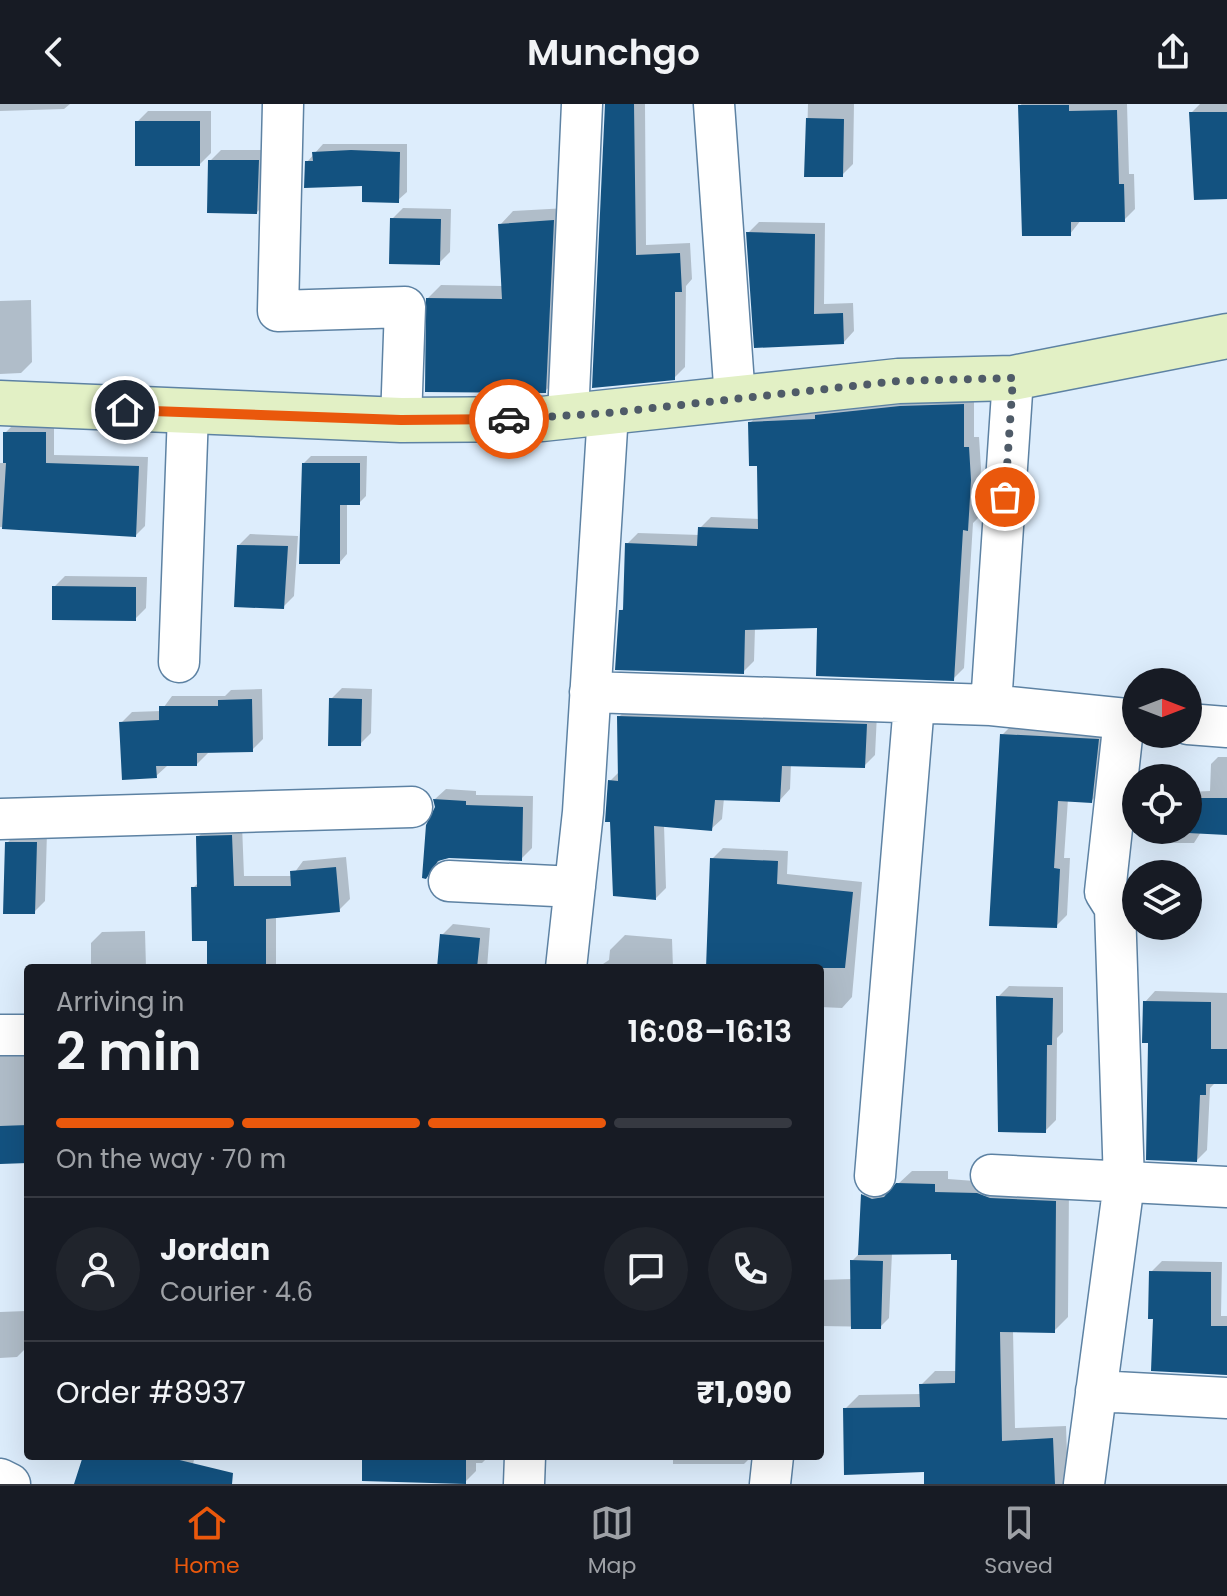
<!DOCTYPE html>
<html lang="en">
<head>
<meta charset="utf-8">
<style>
	body { margin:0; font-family:Poppins,sans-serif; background:#20242c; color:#f1f3f6; height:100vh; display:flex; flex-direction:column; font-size:30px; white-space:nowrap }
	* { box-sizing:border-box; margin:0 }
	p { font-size:26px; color:#9ea1a6 }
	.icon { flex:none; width:44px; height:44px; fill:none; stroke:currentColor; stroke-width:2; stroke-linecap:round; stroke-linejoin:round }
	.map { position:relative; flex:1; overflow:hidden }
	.sheet { position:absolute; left:24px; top:860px; width:800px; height:496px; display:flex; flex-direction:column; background:#171b24; border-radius:8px; box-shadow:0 8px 32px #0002 }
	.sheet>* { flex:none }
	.needle { width:52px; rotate:90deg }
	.controls { position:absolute; left:1122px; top:564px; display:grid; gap:16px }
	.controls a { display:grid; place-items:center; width:80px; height:80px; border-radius:50%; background:#171b24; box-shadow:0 8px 32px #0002; font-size:40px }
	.pin { position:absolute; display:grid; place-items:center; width:68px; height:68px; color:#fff; margin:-34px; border:4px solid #fff; border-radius:50%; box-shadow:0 2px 8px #0007 }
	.courier { position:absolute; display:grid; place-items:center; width:80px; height:80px; margin:-40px; border:6px solid #ea580c; border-radius:50%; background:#fff; color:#222; box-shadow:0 2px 10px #0007 }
	.overview em { font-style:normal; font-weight:600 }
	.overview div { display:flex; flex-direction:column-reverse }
	.overview { display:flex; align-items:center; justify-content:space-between; height:136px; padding:0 32px }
	h1 { font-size:52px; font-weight:600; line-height:60px }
	.bar { display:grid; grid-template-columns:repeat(4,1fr); gap:12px 8px; align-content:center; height:96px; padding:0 32px }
	.bar i { height:10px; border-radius:6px; background:#363941 }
	.bar .selected { background:#ea580c }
	.bar p { grid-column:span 4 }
	.line { display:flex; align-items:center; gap:20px; padding:0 32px; border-top:2px solid #363941 }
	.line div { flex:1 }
	.round { display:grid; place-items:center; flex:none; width:84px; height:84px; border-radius:42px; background:#20242c }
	header { display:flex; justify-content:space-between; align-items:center; height:104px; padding:0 32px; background:#171b24; font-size:36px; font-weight:600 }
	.menu { display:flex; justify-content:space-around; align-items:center; height:112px; border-top:2px solid #363941; background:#171b24; font-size:22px; color:#9ea1a6 }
	.menu a { display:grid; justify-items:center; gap:4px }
	.menu .selected { color:#ea580c }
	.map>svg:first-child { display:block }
	.shadow { fill:#0003 }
	.building { fill:#135280 }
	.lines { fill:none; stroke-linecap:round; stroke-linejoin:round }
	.street-casing { stroke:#5d82a3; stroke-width:43 }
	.secondary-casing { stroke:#5d82a3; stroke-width:47 }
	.street { stroke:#fff; stroke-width:40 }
	.secondary { stroke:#e2f0c5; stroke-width:44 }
	.done { stroke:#4f5b68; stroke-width:8; stroke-dasharray:0 14.4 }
	.route { stroke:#ea580c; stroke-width:10 }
</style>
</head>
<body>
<header><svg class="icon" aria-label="back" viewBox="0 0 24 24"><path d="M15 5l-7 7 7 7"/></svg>Munchgo<svg class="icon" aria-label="share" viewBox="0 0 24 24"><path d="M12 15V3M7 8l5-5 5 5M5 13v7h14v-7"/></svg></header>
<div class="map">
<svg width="1227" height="1380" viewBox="0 0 1227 1380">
	<rect width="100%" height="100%" fill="#ddedfc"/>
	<!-- shadow -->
	<path class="shadow" d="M0 0H70L64 5 0 7Z
		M606 0H645L646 141 690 139 692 175 686 182 685 263 674 274 594 282Z
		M808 0H854L853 60 842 71H806Z
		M1021 0H1127L1129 70H1134L1135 105 1124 116H1081L1070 130Z
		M1200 0H1227V93L1191 9Z
		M148 7H211V49L200 60 137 18Z
		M323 40H407V88L398 96 307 58Z
		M221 46H269L268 97 257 108 210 57Z
		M403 104 451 105 450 148 439 159 392 115Z
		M567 104 559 274 545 287 428 194 441 181 503 182 500 121 513 107Z
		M759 118 825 119 824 200 853 199 854 227 844 238 756 242 748 129Z
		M31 196 32 258 21 269 0 270V197Z
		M974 290V333H979L981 364 978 414 973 419 964 564 953 575 819 522 755 524 754 557 743 568 621 507 625 503 627 440 638 429 700 431V424L711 413 760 415 759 360 750 319 761 308Z
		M14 320H54V351L148 353 145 422 136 431 0 423V359H5V329Z
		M311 352H367L366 392 359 399H347V450L340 458 303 360Z
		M250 430 298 432 294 492 283 503 239 441Z
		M65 472 147 473 146 504 135 515 54 483Z
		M342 584 372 585 371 629 360 640 331 595Z
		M262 585 263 635 252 646 208 649 197 660 167 662 156 672 121 619 132 608 161 607 172 592H225L231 586Z
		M629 602 877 610 875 651 864 662 791 660 790 685 780 696 724 694 722 715 711 725 664 721 666 784 656 794 610 677 619 668V613Z
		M1013 620 1109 625 1102 686 1091 697 1068 695 1064 754H1070L1067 811 1056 822 1002 631Z
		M1218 653H1227V729L1201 728 1194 739H1153V726H1188V688L1210 687 1211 660Z
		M446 685 476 687V691L533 692 532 744 521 755 449 752 441 755 426 772 437 703 435 695Z
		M242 721 244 772H292L303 757 346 753 350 795 339 806 276 812V864H209V835L193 784 199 778 198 733 209 722Z
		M18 728H47L45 797 34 808 7 739Z
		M723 744 788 747 787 770 862 778 852 893 842 904 820 903V864H708L712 755Z
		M453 820 490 824 487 864H439L442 831Z
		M145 827 146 864H91V839L102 828Z
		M625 831 672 835 673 864H597L609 856 610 846Z
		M1009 882 1063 883V928L1057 934 1056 1016 1045 1027 998 893Z
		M1155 887 1227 889V978H1216L1210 984 1207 1046 1197 1056 1150 937 1145 898Z
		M27 946 28 1057 0 1058V947Z
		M912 1067H948V1075L1069 1084 1068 1213 1054 1227 1013 1226 1015 1324 1066 1322 1068 1377 1065 1380H926V1366L845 1305 859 1291 921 1290V1281L935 1267H957L959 1154 953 1148 892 1149 889 1214 880 1223 820 1222V1176L852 1175V1157L860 1149 863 1091 876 1077 888 1082 898 1080Z
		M1162 1157 1222 1158 1221 1212H1227V1271L1153 1265 1155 1213 1151 1168Z
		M26 1207 28 1242 17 1253 0 1254V1208Z
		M85 1352H195L188 1380H76Z
		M399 1352H489L482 1359H476V1367L465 1378Z
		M673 1352H752L744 1360H673Z"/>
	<!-- building -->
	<path class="building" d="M605 0H634L636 151 680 149 682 188H675V276L592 284Z
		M1018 1H1069V7L1117 6 1119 80H1124L1125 118H1071V132H1022Z
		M1189 8H1227V95L1194 96Z
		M806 14 844 15 843 73H804Z
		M135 17H200V62H135Z
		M351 46 400 48 399 99 362 98V82L304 84 305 57H313L312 48Z
		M208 56H259L257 110 207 109Z
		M390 114 441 115 440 161 389 160Z
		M554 116 546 289 425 288 426 194 502 195 498 120Z
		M746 128 815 130 814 210 843 209 844 240 754 244Z
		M964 300V343H969L971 376 968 427 963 426 954 577 816 572 817 524 745 526 744 570 615 566 619 506H623L625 439 697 442 698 423 758 425 757 362H749L748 318 815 315V311L900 302Z
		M3 328H46V359L139 362 136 433 2 425 6 359H3Z
		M302 359H360V401H340V460H299Z
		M237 441 288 442 284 505 234 503Z
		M52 482 136 483V517L52 516Z
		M329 594 362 595 361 642H328Z
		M252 595 253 648 197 649V662H156L157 674 122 676 119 618 159 616V602H218V596Z
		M617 612 867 620 865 664 782 662 780 698 715 696 712 727 654 722 656 796 613 792 610 718H605L608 676 618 677Z
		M1000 630 1099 635 1092 699 1058 697 1054 764 1060 765 1057 824 989 822Z
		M1188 694H1227V731L1188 729Z
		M433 695 466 697V701L523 703 522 757 449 754 438 757 426 775 422 774 426 721 435 703Z
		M232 731 234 782H291L290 767 336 763 340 808 266 815V864H207V837H192L191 783H197L196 732Z
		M5 738H37L35 810H3Z
		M710 754 778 757 777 780 853 788 845 864H706Z
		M440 830 480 834 477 864H437Z
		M996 892 1053 894 1052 941H1047L1046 1029 998 1028Z
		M1143 897 1211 898V945H1227V980H1206V991H1200L1197 1058 1146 1056 1148 939H1142Z
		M28 1021V1059L0 1060V1022Z
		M896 1079 935 1080V1088L977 1089 990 1094 1056 1097 1055 1229 1000 1228 1002 1337 1053 1334 1055 1380H924V1368L844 1371 843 1304 920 1303 919 1280 955 1279 957 1156H951V1150L858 1151 861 1090 872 1095 884 1093Z
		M850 1156 883 1157 881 1225H851Z
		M1149 1167 1211 1168V1222H1227V1271L1151 1267 1153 1215H1148Z
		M83 1352H163L233 1369 232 1380H74Z
		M362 1352H466V1380L362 1377Z"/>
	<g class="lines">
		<defs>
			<path id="street" d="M283 0 278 207 405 203 401 316
				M714 0 735 295
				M568 312 582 0
				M179 558 188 309
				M590 588 991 601 1136 616
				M991 601 1013 274
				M1188 620 1227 623
				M0 715 412 703
				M449 777 575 783
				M566 864 583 708 608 309
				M0 931H28
				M991 1071 1227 1083
				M875 1072 914 600
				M1096 1287 1227 1294
				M0 1375 10 1380
				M524 1380 525 1352
				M770 1380 773 1352
				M1084 1380 1124 1079 1115 804 1105 788 1124 615"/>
			<path id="secondary" d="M0 299 401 316 542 315 898 277 1013 274 1227 232"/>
		</defs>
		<!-- street casing -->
		<use href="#street" class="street-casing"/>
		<!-- secondary casing -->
		<use href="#secondary" class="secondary-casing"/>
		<!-- street -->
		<use href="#street" class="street"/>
		<!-- secondary -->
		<use href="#secondary" class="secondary"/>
	</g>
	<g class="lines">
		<!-- done -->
		<path class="done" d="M509 315 608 309 898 277 1013 274 1005 393"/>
		<!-- route -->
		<path class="route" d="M125 306 401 316 509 315"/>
	</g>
</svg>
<div class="controls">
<a><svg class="needle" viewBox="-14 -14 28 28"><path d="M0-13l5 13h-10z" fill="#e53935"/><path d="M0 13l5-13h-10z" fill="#9ea1a6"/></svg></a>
<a><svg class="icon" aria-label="locate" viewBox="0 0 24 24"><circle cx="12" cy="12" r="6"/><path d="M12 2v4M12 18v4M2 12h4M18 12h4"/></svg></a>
<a><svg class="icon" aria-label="layers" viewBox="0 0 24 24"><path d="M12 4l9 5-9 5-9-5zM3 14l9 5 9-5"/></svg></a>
</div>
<div class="pin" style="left:1005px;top:393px;background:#ea580c"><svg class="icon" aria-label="bag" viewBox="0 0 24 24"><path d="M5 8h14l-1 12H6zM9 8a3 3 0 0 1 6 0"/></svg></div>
<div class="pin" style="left:125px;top:306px;background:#1f2937"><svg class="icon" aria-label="home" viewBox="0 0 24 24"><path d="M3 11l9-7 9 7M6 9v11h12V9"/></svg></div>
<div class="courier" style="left:509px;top:315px"><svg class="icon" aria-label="car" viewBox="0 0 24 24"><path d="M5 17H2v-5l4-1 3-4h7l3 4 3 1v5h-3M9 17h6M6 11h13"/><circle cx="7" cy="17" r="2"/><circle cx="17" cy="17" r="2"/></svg></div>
<section class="sheet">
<div class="overview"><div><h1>2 min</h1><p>Arriving in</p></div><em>16:08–16:13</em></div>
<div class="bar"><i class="selected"></i><i class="selected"></i><i class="selected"></i><i></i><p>On the way · 70 m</p></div>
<div class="line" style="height:144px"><a class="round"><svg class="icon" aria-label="person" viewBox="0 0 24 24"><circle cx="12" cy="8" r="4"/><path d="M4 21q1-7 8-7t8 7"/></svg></a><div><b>Jordan</b><p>Courier · 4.6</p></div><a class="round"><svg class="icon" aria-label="chat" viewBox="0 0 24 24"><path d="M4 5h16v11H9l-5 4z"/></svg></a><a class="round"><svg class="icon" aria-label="phone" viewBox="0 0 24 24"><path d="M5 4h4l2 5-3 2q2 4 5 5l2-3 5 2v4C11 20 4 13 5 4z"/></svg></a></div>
<div class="line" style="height:104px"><div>Order #8937</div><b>₹1,090</b></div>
</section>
</div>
<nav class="menu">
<a class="selected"><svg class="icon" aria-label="home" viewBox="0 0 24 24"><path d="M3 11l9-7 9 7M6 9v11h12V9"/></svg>Home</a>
<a><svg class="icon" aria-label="map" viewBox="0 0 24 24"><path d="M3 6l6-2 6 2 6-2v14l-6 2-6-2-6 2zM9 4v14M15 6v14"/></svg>Map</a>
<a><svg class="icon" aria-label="saved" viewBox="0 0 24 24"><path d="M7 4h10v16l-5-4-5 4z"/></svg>Saved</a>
</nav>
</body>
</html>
